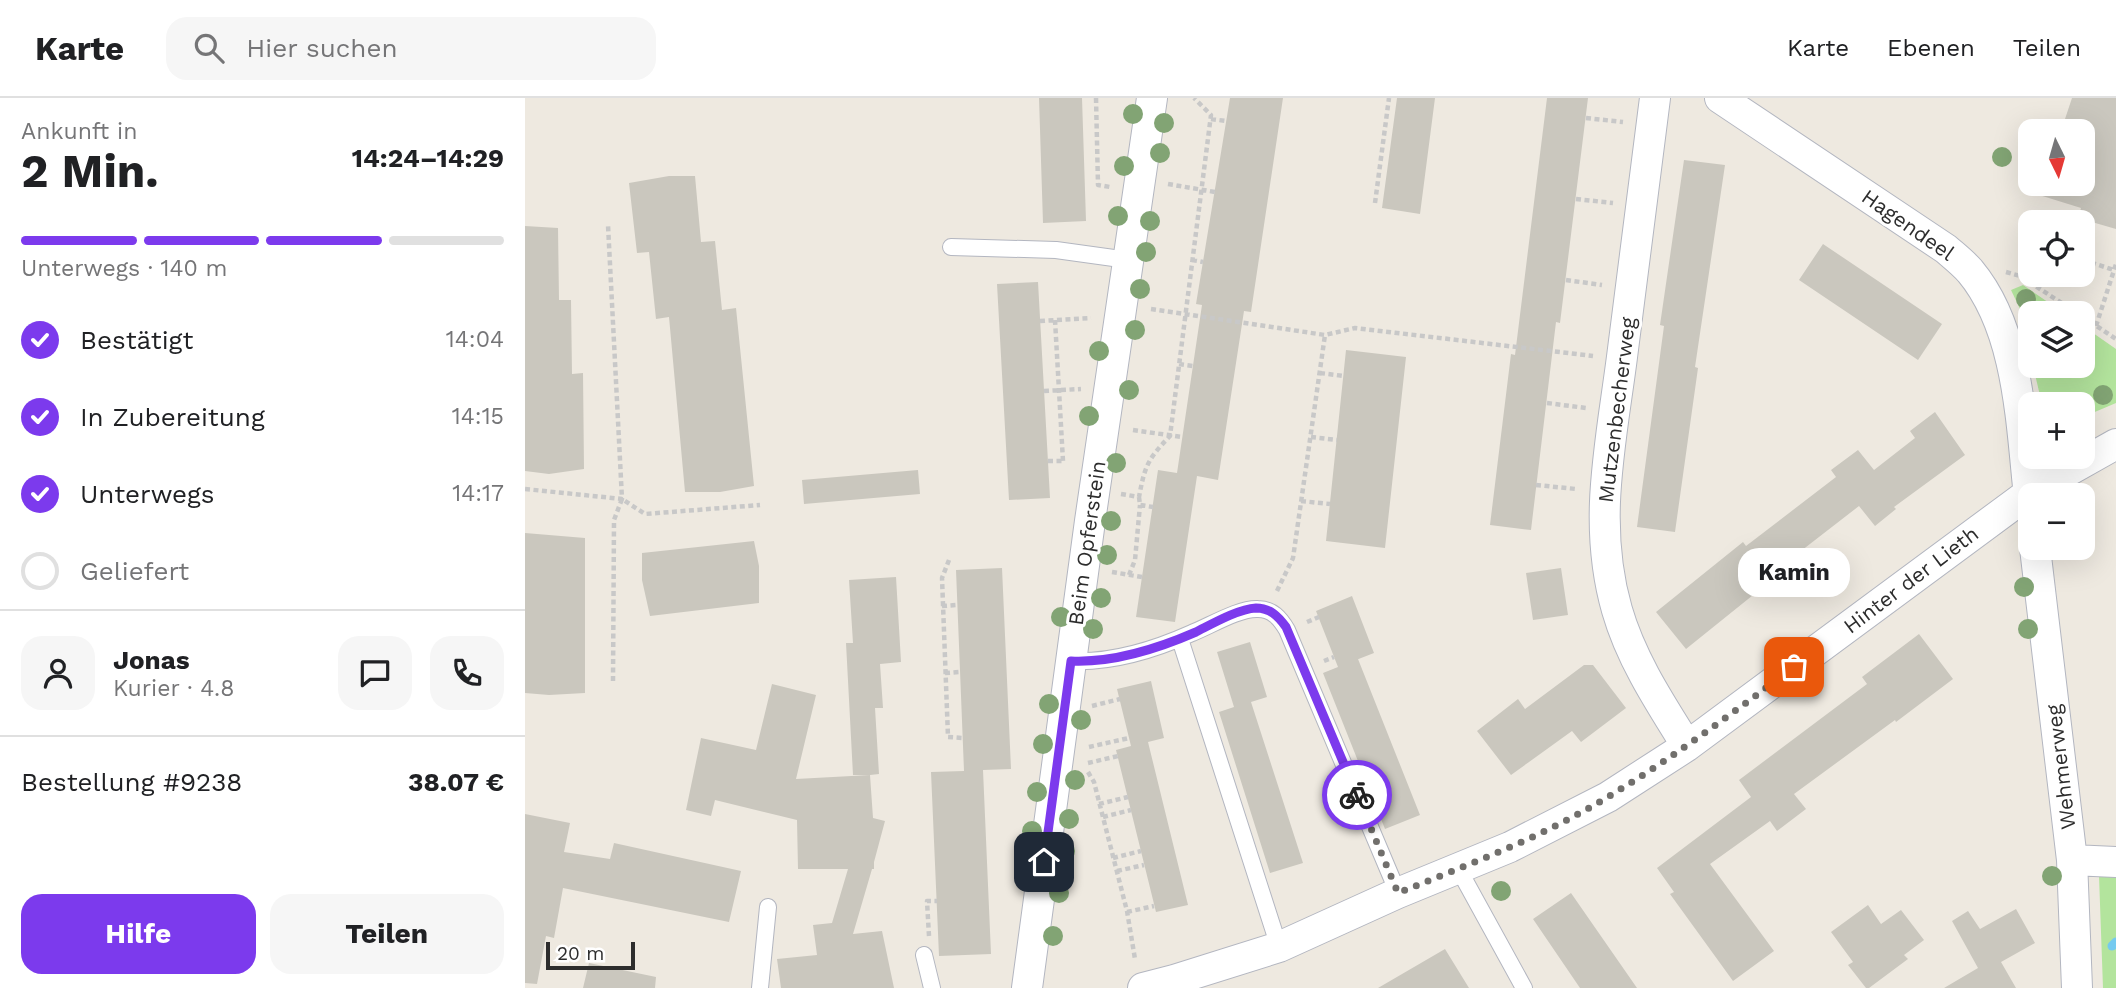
<!DOCTYPE html>
<html lang="de">
<head>
<meta charset="utf-8">
<style>
	body { margin:0; font-family:"Work Sans",sans-serif; background:#f6f6f6; color:#202124; height:100vh; display:flex; flex-direction:column; font-size:26px; white-space:nowrap }
	* { box-sizing:border-box; margin:0 }
	p { font-size:23px; color:#757577 }
	.icon { flex:none; width:38px; height:38px; fill:none; stroke:currentColor; stroke-width:2; stroke-linecap:round; stroke-linejoin:round }
	.map { position:relative; flex:1; overflow:hidden }
	.sheet { display:flex; flex-direction:column; background:#fff; width:525px }
	.sheet>* { flex:none }
	.needle { width:46px; rotate:175deg }
	.tools { position:absolute; left:1493px; top:21px; display:grid; gap:14px }
	.tools a { display:grid; place-items:center; width:77px; height:77px; border-radius:14px; background:#fff; box-shadow:0 7px 28px #0002; font-size:35px }
	.scale { position:absolute; left:21px; bottom:18px; width:89px; box-sizing:border-box; padding-left:7px; border:4px solid #2d2d2d; border-top:0; font-size:19px; line-height:24px; white-space:nowrap; color:#2d2d2d; -webkit-text-stroke:5px #fff; paint-order:stroke }
	.pin { position:absolute; display:grid; place-items:center; width:60px; height:60px; color:#fff; margin:-30px; border-radius:14px; box-shadow:0 4px 10px #0006 }
	.courier { position:absolute; display:grid; place-items:center; width:70px; height:70px; margin:-35px; border:5px solid #7c3aed; border-radius:50%; background:#fff; color:#222; box-shadow:0 2px 9px #0007 }
	.bubble { position:absolute; height:49px; border-radius:21px; background:#fff; box-shadow:0 7px 28px #0002; font-size:23px; font-weight:700; line-height:49px; text-align:center }
	.head em { font-style:normal; font-weight:700 }
	.head div { display:flex; flex-direction:column-reverse }
	.head { display:flex; align-items:center; justify-content:space-between; height:119px; padding:0 21px }
	h1 { font-size:46px; font-weight:700; line-height:52px }
	.bar { display:grid; grid-template-columns:repeat(4,1fr); gap:10px 7px; align-content:center; height:84px; padding:0 21px }
	.bar i { height:9px; border-radius:5px; background:#e0e0e0 }
	.bar .on { background:#7c3aed }
	.bar p { grid-column:span 4 }
	.line { display:flex; align-items:center; gap:18px; padding:0 21px; border-top:2px solid #e0e0e0 }
	.line div { flex:1 }
	.round { display:grid; place-items:center; flex:none; width:74px; height:74px; border-radius:21px; background:#f6f6f6 }
	ol { padding:0 21px; list-style:none }
	li { display:flex; align-items:center; gap:21px; height:77px }
	li p { margin-inline-start:auto }
	li .icon { padding:7px; border-radius:50%; background:#7c3aed; color:#fff; stroke-width:4 }
	li:last-child { color:#757577 }
	li i { width:38px; height:38px; border:4px solid #e0e0e0; border-radius:50% }
	.cta { display:flex; gap:14px; margin-top:auto; padding:14px 21px }
	.cta a { flex:1; height:80px; border-radius:21px; background:#7c3aed; color:#fff; font-size:28px; font-weight:700; line-height:80px; text-align:center }
	.cta a+a { background:#f6f6f6; color:#202124 }
	header { display:flex; align-items:center; gap:42px; box-sizing:border-box; height:98px; padding:0 35px; background:#fff; border-bottom:2px solid #e0e0e0 }
	header strong { font-size:33px }
	nav { display:flex; gap:38px; margin-inline-start:auto; font-size:24px }
	.search { width:490px; height:63px; background:#f6f6f6; display:flex; align-items:center; gap:18px; box-sizing:border-box; padding:0 24px; border-radius:21px; color:#757577; font-size:26px }
	main { display:flex; flex:1; min-height:0 }
	.map>svg:first-child { display:block }
	.green { fill:#b3e49d }
	.lines { fill:none; stroke-linecap:round; stroke-linejoin:round }
	.stream { stroke:#75caef; stroke-width:9 }
	.building { fill:#cac7be }
	.lane-casing { stroke:#b3b6c0; stroke-width:18 }
	.street-casing { stroke:#b3b6c0; stroke-width:32 }
	.path { stroke:#c8c8c8; stroke-width:4.5; stroke-dasharray:5 3.5; stroke-linecap:butt }
	.lane { stroke:#fff; stroke-width:16 }
	.street { stroke:#fff; stroke-width:30 }
	.tree { fill:#82a474 }
	.done { stroke:#716f6c; stroke-width:7; stroke-dasharray:0 12.6 }
	.route { stroke:#7c3aed; stroke-width:9 }
	.labels { text-anchor:middle; stroke-width:6; stroke-linejoin:round; paint-order:stroke }
	.street-label { font-size:21px; fill:#2d2d2d; stroke:#fff }
</style>
</head>
<body>
<header>
<strong>Karte</strong>
<div class="search"><svg class="icon" aria-label="search" viewBox="0 0 24 24"><circle cx="10" cy="10" r="6"/><path d="M15 15l6 6"/></svg>Hier suchen</div>
<nav><a>Karte</a><a>Ebenen</a><a>Teilen</a></nav>
</header>
<main>
<section class="sheet">
<div class="head"><div><h1>2 Min.</h1><p>Ankunft in</p></div><em>14:24–14:29</em></div>
<div class="bar"><i class="on"></i><i class="on"></i><i class="on"></i><i></i><p>Unterwegs · 140 m</p></div>
<ol>
<li><svg class="icon" aria-label="check" viewBox="0 0 24 24"><path d="M5 12l5 5 9-10"/></svg>Bestätigt<p>14:04</p></li>
<li><svg class="icon" aria-label="check" viewBox="0 0 24 24"><path d="M5 12l5 5 9-10"/></svg>In Zubereitung<p>14:15</p></li>
<li><svg class="icon" aria-label="check" viewBox="0 0 24 24"><path d="M5 12l5 5 9-10"/></svg>Unterwegs<p>14:17</p></li>
<li><i></i>Geliefert</li>
</ol>
<div class="line" style="height:126px"><a class="round"><svg class="icon" aria-label="person" viewBox="0 0 24 24"><circle cx="12" cy="8" r="4"/><path d="M4 21q1-7 8-7t8 7"/></svg></a><div><b>Jonas</b><p>Kurier · 4.8</p></div><a class="round"><svg class="icon" aria-label="chat" viewBox="0 0 24 24"><path d="M4 5h16v11H9l-5 4z"/></svg></a><a class="round"><svg class="icon" aria-label="phone" viewBox="0 0 24 24"><path d="M5 4h4l2 5-3 2q2 4 5 5l2-3 5 2v4C11 20 4 13 5 4z"/></svg></a></div>
<div class="line" style="height:91px"><div>Bestellung #9238</div><b>38.07 €</b></div>
<div class="cta"><a>Hilfe</a><a>Teilen</a></div>
</section>
<div class="map">
<svg width="1591" height="890" viewBox="0 0 1591 890">
	<rect width="100%" height="100%" fill="#eee9e0"/>
	<!-- green -->
	<path class="green" d="M1498 187 1539 215H1505V253L1496 213 1486 192Z
		M1558 228 1591 251V305L1558 319V306H1517L1508 268H1558Z
		M1581 775H1591V890H1578L1574 778Z"/>
	<g class="lines">
		<!-- stream -->
		<path class="stream" d="M1587 848 1591 844"/>
	</g>
	<!-- building -->
	<path class="building" d="M514 0H557L561 123 518 125Z
		M705 0H758L726 214 719 213 693 382 672 378 650 524 611 519 633 372 652 375 677 207 671 206Z
		M872 0H910L895 116 857 110Z
		M1022 0H1063L1035 225 1031 224 1006 432 965 427 986 256 990 257Z
		M1547 0H1591V131L1553 120 1556 110 1495 91 1496 86H1558V33H1536Z
		M1159 62 1200 67 1170 269 1173 270 1150 434 1112 429 1139 228 1135 227Z
		M144 78H170L176 144 190 143 197 212 211 210 229 388 195 394H160L144 219 131 221 124 154 112 155 104 85Z
		M0 128 33 130 34 202H46L47 276 58 275 59 371 24 376 0 373Z
		M1298 146 1417 226 1393 262 1274 182Z
		M513 184 525 400 484 402 472 186Z
		M821 252 881 259 860 450 801 443Z
		M1410 314 1440 357 1369 409 1371 411 1350 428 1334 408 1245 477 1248 481 1161 551 1131 514 1218 444 1221 448 1311 379 1306 372 1333 352 1349 372 1390 340 1385 333Z
		M393 372 395 396 279 406 277 382Z
		M0 435 60 440V595L24 597 0 595Z
		M229 443 234 468V505L125 518 117 482V455Z
		M477 470 486 671 458 672 466 856 414 858 406 674 439 673 431 472Z
		M1036 470 1043 517 1008 522 1001 475Z
		M371 479 376 564 355 566 358 610H350L354 676 345 677 348 720 360 723 349 764V771H347L328 836 357 833 369 890H256L252 861 292 857 288 827 307 825 323 771H273L272 722 190 702 186 718 161 712 176 640 231 652 247 586 291 597 271 681 345 677H328L321 545H328L324 482Z
		M827 498 849 555 831 562 833 561 895 717 860 731 798 575 813 569 791 513Z
		M1394 536 1428 581 1371 624 1370 622 1269 696 1281 711 1252 733 1245 723 1185 766 1249 853 1208 883 1145 796 1149 794 1132 770 1226 699 1214 682 1342 586 1337 579Z
		M725 544 742 599 726 604 778 765 745 775 694 614 709 609 692 554Z
		M1059 567H1068L1101 610 1056 644 1047 633 986 677 952 633 993 601 1000 611Z
		M626 583 639 640 623 644 663 807 631 814 591 652 606 648 592 591Z
		M0 716 45 725 39 754 85 761 89 745 216 773 204 824 38 790 29 840 21 838 12 886 0 885Z
		M1046 795 1112 890H1055L1008 821Z
		M1343 807 1356 826 1376 812 1399 842 1379 857 1383 861 1344 890H1341L1323 867 1328 864 1306 834Z
		M1491 811 1510 845 1476 864 1491 890H1419L1453 870 1427 823 1443 813 1455 831Z
		M920 851 944 890H853Z
		M64 865 131 879 130 890H58Z"/>
	<g class="lines">
		<defs>
			<path id="lane" d="M426 149 531 152 603 162
				M655 541 754 849
				M546 563C587 565 629 552 667 535 685 528 714 510 733 511 747 511 755 520 762 532L873 795
				M933 770 999 890
				M399 857 407 890
				M235 890 243 809"/>
			<path id="street" d="M1130 0C1119 86 1108 172 1097 259 1086 345 1067 425 1092 512 1106 561 1135 605 1162 648
				M1195 0 1421 151C1429 158 1438 165 1445 173 1496 234 1496 332 1505 407
				M1510 450 1547 762 1552 890
				M1547 762 1591 764
				M502 890 565 423 627 0
				M618 890 649 882 754 849 873 795 985 749 1083 699 1162 648 1504 395 1591 346"/>
		</defs>
		<!-- lane casing -->
		<use href="#lane" class="lane-casing"/>
		<!-- street casing -->
		<use href="#street" class="street-casing"/>
		<!-- path -->
		<path class="path" d="M571 0 573 87 585 89
			M1061 20 1098 24
			M686 21 701 23
			M643 86 690 94
			M1051 101 1088 105
			M850 105 864 0
			M667 162 678 164
			M1558 162 1589 172
			M1481 174 1495 178 1552 215
			M1041 182 1077 187
			M626 211 800 237 830 230 1068 258
			M1558 219 1591 241
			M530 222 538 363
			M515 223 566 220
			M1571 228 1591 166
			M654 266 668 268
			M795 275 819 278
			M519 293 556 291
			M1022 305 1061 310
			M608 332 657 339
			M786 339 812 342
			M523 363H538
			M1011 387 1051 391
			M0 391 97 401 83 127
			M596 396 614 399C620 367 623 361 645 338L686 17 669 0
			M614 399 615 407 628 409
			M776 403 805 406
			M424 462 417 480 423 639 438 640
			M587 474 617 479
			M604 477 610 462 615 407
			M752 493 768 460 800 237
			M417 508 432 507
			M782 524 794 519
			M799 563 809 559
			M420 575 435 574
			M88 583 89 422 97 401 120 416 235 407
			M567 608 595 601
			M564 649 604 640
			M563 665 593 658
			M563 674 569 684 602 813 610 861
			M574 706 603 699
			M578 719 606 712
			M588 760 616 753
			M592 773 619 767
			M602 814 629 808
			M404 838 402 803H412"/>
		<!-- lane -->
		<use href="#lane" class="lane"/>
		<!-- street -->
		<use href="#street" class="street"/>
	</g>
	<!-- trees -->
	<g class="tree">
		<circle cx="608" cy="16" r="10"/>
		<circle cx="639" cy="25" r="10"/>
		<circle cx="635" cy="55" r="10"/>
		<circle cx="1477" cy="59" r="10"/>
		<circle cx="599" cy="68" r="10"/>
		<circle cx="593" cy="118" r="10"/>
		<circle cx="625" cy="123" r="10"/>
		<circle cx="621" cy="154" r="10"/>
		<circle cx="615" cy="191" r="10"/>
		<circle cx="1501" cy="201" r="10"/>
		<circle cx="610" cy="232" r="10"/>
		<circle cx="574" cy="253" r="10"/>
		<circle cx="604" cy="292" r="10"/>
		<circle cx="1578" cy="297" r="10"/>
		<circle cx="564" cy="318" r="10"/>
		<circle cx="591" cy="365" r="10"/>
		<circle cx="586" cy="423" r="10"/>
		<circle cx="582" cy="457" r="10"/>
		<circle cx="1499" cy="489" r="10"/>
		<circle cx="576" cy="500" r="10"/>
		<circle cx="536" cy="519" r="10"/>
		<circle cx="568" cy="531" r="10"/>
		<circle cx="1503" cy="531" r="10"/>
		<circle cx="524" cy="606" r="10"/>
		<circle cx="556" cy="622" r="10"/>
		<circle cx="518" cy="646" r="10"/>
		<circle cx="550" cy="682" r="10"/>
		<circle cx="512" cy="694" r="10"/>
		<circle cx="544" cy="721" r="10"/>
		<circle cx="507" cy="733" r="10"/>
		<circle cx="540" cy="753" r="10"/>
		<circle cx="500" cy="773" r="10"/>
		<circle cx="1527" cy="778" r="10"/>
		<circle cx="976" cy="793" r="10"/>
		<circle cx="534" cy="795" r="10"/>
		<circle cx="528" cy="838" r="10"/>
	</g>
	<g class="lines">
		<!-- done -->
		<path class="done" d="M832 697 873 795C945 766 1020 738 1086 697 1149 659 1209 614 1269 569"/>
		<!-- route -->
		<path class="route" d="M519 764 546 563C589 565 632 551 671 534 687 526 713 511 731 510 745 510 753 518 761 529L832 697"/>
	</g>
	<g class="labels">
		<!-- street labels -->
		<g class="street-label">
			<text transform="translate(1383 127) rotate(35)" y="7">Hagendeel</text>
			<text transform="translate(1092 312) rotate(-83)" y="7">Mutzenbecherweg</text>
			<text transform="translate(562 445) rotate(-82)" y="7">Beim Opferstein</text>
			<text transform="translate(1386 482) rotate(-37)" y="7">Hinter der Lieth</text>
			<text transform="translate(1536 669) rotate(-97)" y="7">Wehmerweg</text>
		</g>
	</g>
</svg>
<div class="tools">
<a><svg class="needle" viewBox="-14 -14 28 28"><path d="M0-13l5 13h-10z" fill="#e53935"/><path d="M0 13l5-13h-10z" fill="#757577"/></svg></a>
<a><svg class="icon" aria-label="locate" viewBox="0 0 24 24"><circle cx="12" cy="12" r="6"/><path d="M12 2v4M12 18v4M2 12h4M18 12h4"/></svg></a>
<a><svg class="icon" aria-label="layers" viewBox="0 0 24 24"><path d="M12 4l9 5-9 5-9-5zM3 14l9 5 9-5"/></svg></a>
<a>+</a>
<a>−</a>
</div>
<div class="scale">20 m</div>
<div class="pin" style="left:1269px;top:569px;background:#ea580c"><svg class="icon" aria-label="bag" viewBox="0 0 24 24"><path d="M5 8h14l-1 12H6zM9 8a3 3 0 0 1 6 0"/></svg></div>
<div class="pin" style="left:519px;top:764px;background:#1f2937"><svg class="icon" aria-label="home" viewBox="0 0 24 24"><path d="M3 11l9-7 9 7M6 9v11h12V9"/></svg></div>
<div class="courier" style="left:832px;top:697px"><svg class="icon" aria-label="bike" viewBox="0 0 24 24"><circle cx="6" cy="16" r="4"/><circle cx="18" cy="16" r="4"/><path d="M6 16l4-8h5l3 8M10 8l3 8H6M13 5h3"/></svg></div>
<div class="bubble" style="left:1213px;top:450px;width:112px">Kamin</div>
</div>
</main>
</body>
</html>
